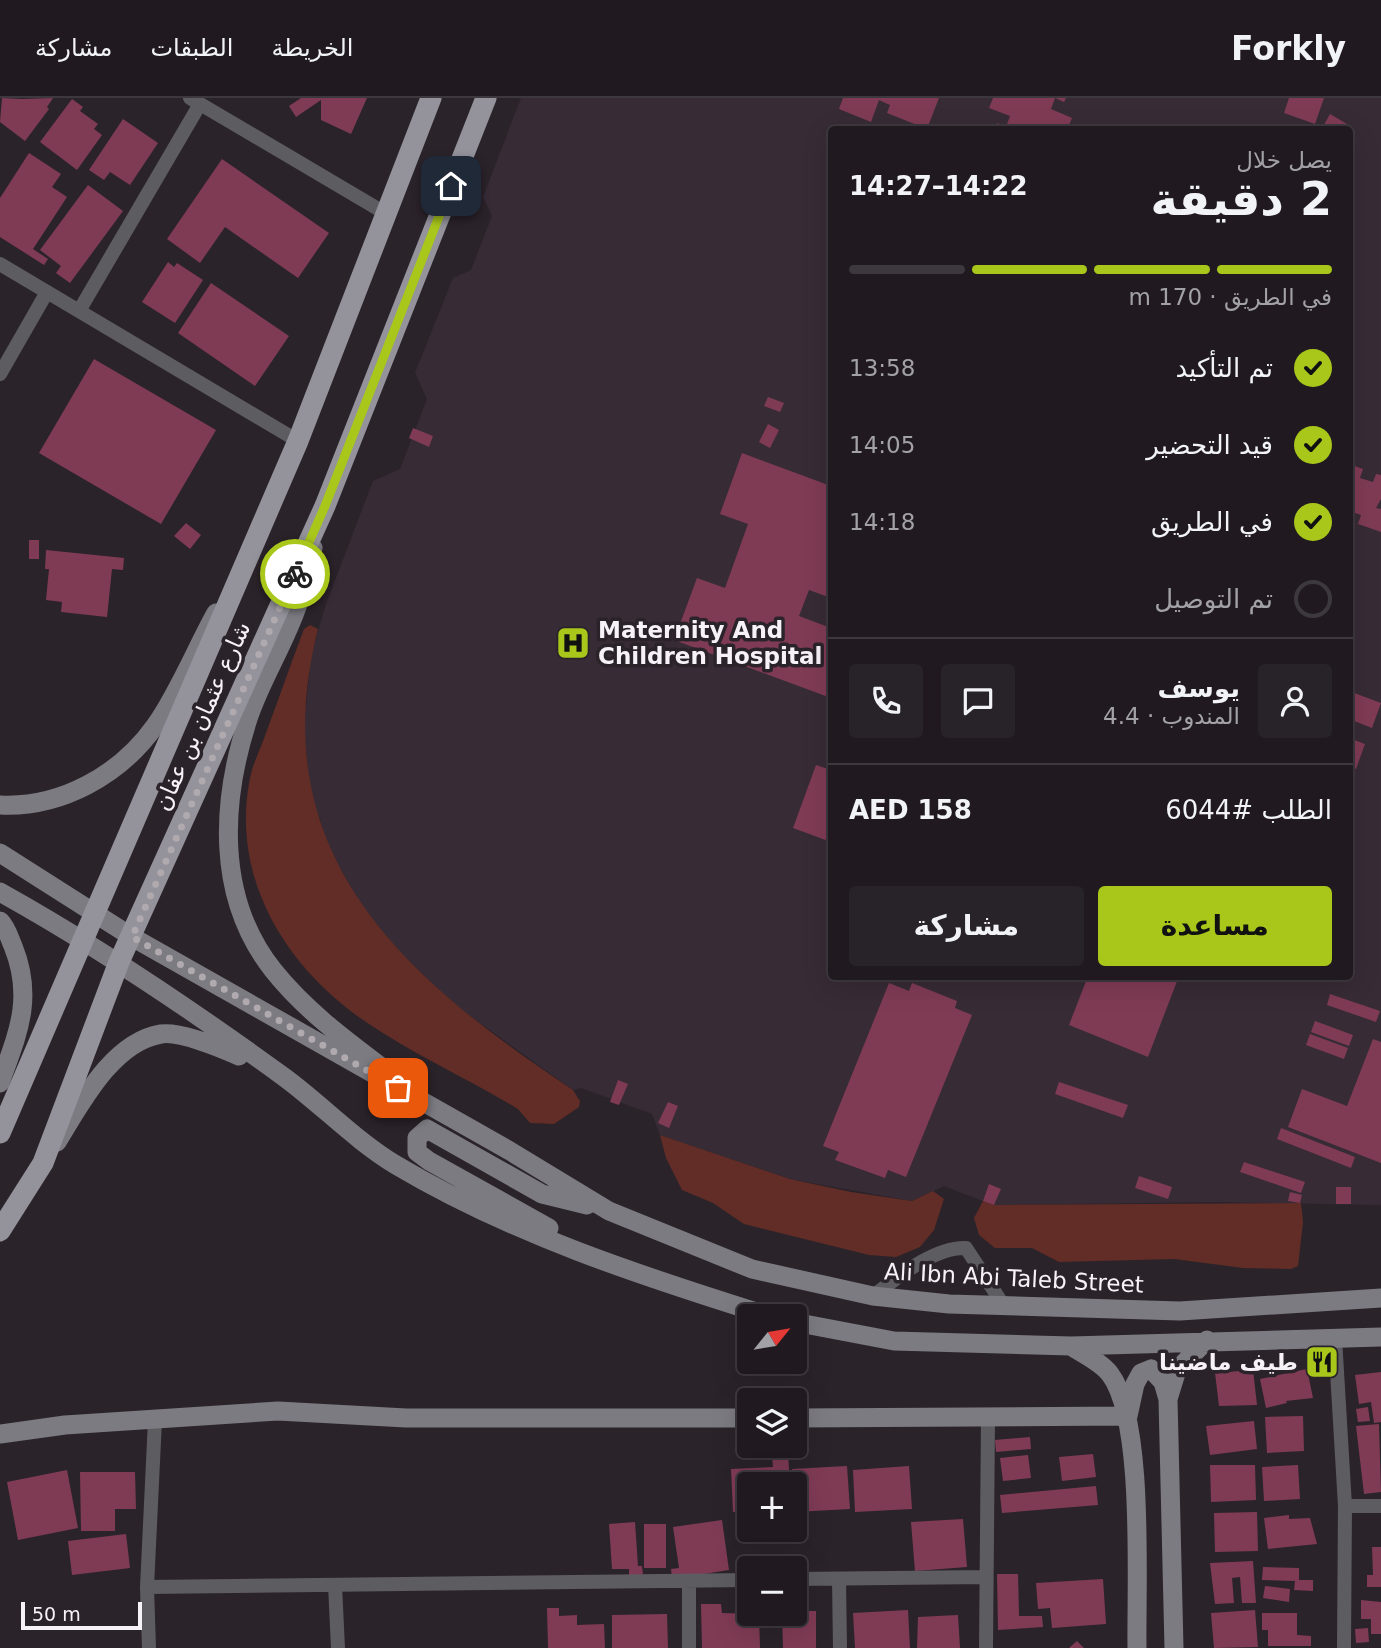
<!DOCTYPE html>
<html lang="ar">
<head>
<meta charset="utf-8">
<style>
	body { margin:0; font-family:"DejaVu Sans",Cairo,sans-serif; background:#282329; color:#f1f3f6; direction:rtl; height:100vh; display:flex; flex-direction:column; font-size:26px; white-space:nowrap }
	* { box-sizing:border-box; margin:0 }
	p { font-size:23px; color:#a2a1a5 }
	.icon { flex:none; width:38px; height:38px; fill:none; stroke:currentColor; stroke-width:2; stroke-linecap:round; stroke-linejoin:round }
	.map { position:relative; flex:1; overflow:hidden; direction:ltr }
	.side { position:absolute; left:828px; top:28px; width:525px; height:854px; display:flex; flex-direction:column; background:#201a20; border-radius:7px; box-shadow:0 7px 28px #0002,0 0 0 2px #3d383e; direction:rtl }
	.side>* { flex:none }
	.needle { width:46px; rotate:60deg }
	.buttons { position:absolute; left:737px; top:1206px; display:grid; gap:14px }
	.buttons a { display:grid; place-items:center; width:70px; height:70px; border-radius:7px; background:#201a20; box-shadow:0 7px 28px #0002,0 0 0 2px #3d383e; font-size:35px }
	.scale { position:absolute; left:21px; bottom:18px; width:121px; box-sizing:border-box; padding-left:7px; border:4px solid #f7f2f7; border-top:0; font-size:19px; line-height:24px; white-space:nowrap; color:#f7f2f7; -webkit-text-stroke:5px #2b232a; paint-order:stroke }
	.pin { position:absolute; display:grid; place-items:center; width:60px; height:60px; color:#fff; margin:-30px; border-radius:14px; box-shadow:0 4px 10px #0006 }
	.courier { position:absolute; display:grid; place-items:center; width:70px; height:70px; margin:-35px; border:5px solid #a9c71b; border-radius:50%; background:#fff; color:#222; box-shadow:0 2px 9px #0007 }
	.overview em { font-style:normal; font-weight:600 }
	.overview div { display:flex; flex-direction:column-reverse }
	.overview { display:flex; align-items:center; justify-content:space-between; height:119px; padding:0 21px }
	h1 { font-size:46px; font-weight:600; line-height:52px }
	.bar { display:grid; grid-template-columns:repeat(4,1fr); gap:10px 7px; align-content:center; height:84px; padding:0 21px }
	.bar i { height:9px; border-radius:5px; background:#3d383e }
	.bar .selected { background:#a9c71b }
	.bar p { grid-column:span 4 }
	.line { display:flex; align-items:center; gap:18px; padding:0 21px; border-top:2px solid #3d383e }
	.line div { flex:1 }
	.round { display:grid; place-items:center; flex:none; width:74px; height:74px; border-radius:7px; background:#282329 }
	ol { padding:0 21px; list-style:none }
	li { display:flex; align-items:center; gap:21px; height:77px }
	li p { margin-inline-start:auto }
	li .icon { padding:7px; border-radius:50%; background:#a9c71b; color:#111; stroke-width:4 }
	li:last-child { color:#a2a1a5 }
	li i { width:38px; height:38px; border:4px solid #3d383e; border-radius:50% }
	.action { display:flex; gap:14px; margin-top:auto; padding:14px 21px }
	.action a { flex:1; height:80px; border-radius:7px; background:#a9c71b; color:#111; font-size:28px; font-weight:600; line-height:80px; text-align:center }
	.action a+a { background:#282329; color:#f1f3f6 }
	header { display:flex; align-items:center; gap:42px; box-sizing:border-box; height:98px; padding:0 35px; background:#201a20; border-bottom:2px solid #3d383e }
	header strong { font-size:33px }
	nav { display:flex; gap:38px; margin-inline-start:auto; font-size:24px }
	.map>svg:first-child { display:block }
	.built { fill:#372b36; fill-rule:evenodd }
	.green { fill:#612d26 }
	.building { fill:#7f3b54 }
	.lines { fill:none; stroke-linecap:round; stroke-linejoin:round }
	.street { stroke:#5d5c61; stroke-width:14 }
	.secondary { stroke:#7c7b82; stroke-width:19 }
	.primary { stroke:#94929b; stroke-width:21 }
	.done { stroke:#b0aaaf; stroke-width:7; stroke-dasharray:0 12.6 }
	.route { stroke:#a9c71b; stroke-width:9 }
	.labels { text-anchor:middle; stroke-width:7; stroke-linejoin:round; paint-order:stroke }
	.poi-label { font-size:23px; font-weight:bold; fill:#f7f2f7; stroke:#2b232a; text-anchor:start }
	.street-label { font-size:23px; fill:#f7f2f7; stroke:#2b232a }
</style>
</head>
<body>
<header>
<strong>Forkly</strong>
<nav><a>الخريطة</a><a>الطبقات</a><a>مشاركة</a></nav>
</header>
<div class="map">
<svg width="1381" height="1550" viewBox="0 0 1381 1550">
	<rect width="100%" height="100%" fill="#2b232a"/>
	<!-- built -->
	<path class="built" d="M521 0H1381V1107L1219 1104 993 1107 944 1088 912 1103 790 1081 660 1037 652 1016 581 990 573 992 455 907 396 851 359 804 329 750 310 691 304 630 311 558 326 506 373 383 400 371 427 301 415 275 453 180 471 172 492 118 483 99ZM831 32H1349V878H831Z"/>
	<!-- green -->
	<path class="green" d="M310 527 318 531C261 756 403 879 573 992L580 1003 579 1009 554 1026 530 1025 518 1011C469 981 414 957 366 924 286 870 230 780 250 680 253 665 261 650 266 635 279 600 291 565 304 531Z
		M660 1037 790 1081 851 1094 912 1103 933 1093 944 1101 934 1132 920 1149 896 1159 869 1157 744 1126 713 1105 682 1092 666 1060Z
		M983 1103 994 1107 1301 1105 1303 1124 1298 1168 1291 1171 1243 1170 1174 1161 1059 1164 1032 1150H995L979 1137 974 1120Z"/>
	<!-- building -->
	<path class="building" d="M2 0 22 1 53 0 47 9 49 11 25 43 0 24Z
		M301 0H367L351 36 321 22V2L296 19 289 8Z
		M843 0H939L927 31 887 15 890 7 879 2 871 24 839 11Z
		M993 0H1066L1064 4 1055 0 1051 11 1072 20 1067 32H995L997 25 1006 29 1010 18 989 10Z
		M1289 0H1324L1315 26 1284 15Z
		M72 1 83 9 80 13 98 26 94 31 102 37 77 72 40 44Z
		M1330 16 1352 29 1351 32H1321Z
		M123 21 158 45 130 87 110 74 104 82 89 72Z
		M29 55 61 76 52 89 67 99 33 151 48 161 44 167 0 139V100Z
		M222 61 329 135 298 180 225 129 200 165 167 141Z
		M88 87 123 113 70 185 56 175 61 168 40 152Z
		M168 164 174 169 177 165 203 182 175 225 142 204Z
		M211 185 289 238 255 288 178 235Z
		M94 261 216 332 161 426 39 355Z
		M768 299 784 305 780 314 764 308Z
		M768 326 779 332 770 350 759 344Z
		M413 330 433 338 429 349 409 340Z
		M742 355 831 388V500L809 492 799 518 831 530V600L674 542 697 480 725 490 748 426 720 416Z
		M1349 366 1363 371 1360 380 1373 384 1376 376 1381 377V401L1376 410 1381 411V434L1358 426 1361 417 1349 413Z
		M186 425 201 437 190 451 174 438Z
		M29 442H39V461H29Z
		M46 452 124 460 123 472 112 471 107 519 61 514 62 504 46 502 49 471H45Z
		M1349 593 1381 605 1372 630 1349 621Z
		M1349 640 1365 646 1356 671 1349 669Z
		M816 667 831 672V744L793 730Z
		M1088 878H1179L1148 959 1069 927Z
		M889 885 909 893 912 885 957 903 955 910 972 917 906 1079 888 1072 885 1080 835 1062 839 1054 823 1048Z
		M1330 896 1380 913 1376 924 1327 907Z
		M1315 923 1353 937 1349 948 1311 934Z
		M1310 936 1348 950 1344 961 1306 947Z
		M1373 941 1381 944V1065L1288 1029 1302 991 1347 1008Z
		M618 982 628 986 619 1007 610 1004Z
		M1059 984 1128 1007 1123 1020 1055 996Z
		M668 1004 678 1008 669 1030 658 1025Z
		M1281 1030 1355 1059 1351 1070 1277 1041Z
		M1244 1064 1305 1084 1301 1095 1240 1074Z
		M1139 1078 1172 1089 1168 1101 1135 1090Z
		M989 1086 1001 1091 994 1107 983 1103Z
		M1336 1089H1351V1106H1336Z
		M1290 1094 1302 1097 1300 1105 1288 1103Z
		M1307 1271 1313 1300 1286 1303 1287 1305 1266 1310 1260 1281Z
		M1253 1272 1257 1307 1219 1308 1215 1275Z
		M1381 1274V1324L1374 1325 1371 1304 1359 1306 1355 1277Z
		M1368 1309 1370 1323 1358 1324 1356 1311Z
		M1303 1318 1304 1353 1267 1355 1265 1319Z
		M1254 1323 1257 1351 1210 1357 1206 1328Z
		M1379 1326 1381 1394 1364 1396 1356 1328Z
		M1030 1339 1031 1351 996 1354 995 1342Z
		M788 1356 790 1386H749V1413L733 1414 731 1371 773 1369 772 1357Z
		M1093 1356 1096 1379 1062 1383 1059 1359Z
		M1028 1357 1031 1380 1003 1383 1000 1360Z
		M1210 1367H1255L1256 1402 1211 1404Z
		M1298 1367 1300 1401 1264 1403 1262 1369Z
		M847 1368 850 1411 795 1414 792 1371Z
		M909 1368 912 1411 855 1414 853 1372Z
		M67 1372 78 1430 18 1442 7 1384Z
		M80 1374H135L136 1411H115V1433H81Z
		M1096 1388 1098 1407 1002 1415 1000 1397Z
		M1257 1414 1258 1453 1215 1454 1214 1415Z
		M1289 1417V1421L1310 1420 1317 1446 1268 1451 1264 1420Z
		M963 1421 967 1469 915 1473 911 1424Z
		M722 1422 729 1472 672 1481 671 1471 679 1470 673 1429Z
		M635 1424 638 1468H642L643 1477 629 1478V1471H612L609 1426Z
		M644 1426H666V1470H644Z
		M126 1436 130 1470 72 1477 68 1443Z
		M1372 1449H1381V1489H1367V1477H1373Z
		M1253 1463 1256 1505H1242L1240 1479 1232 1480 1234 1505 1215 1506 1210 1465Z
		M1263 1469 1299 1470V1482H1313V1493L1294 1492 1295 1483 1262 1482Z
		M997 1476H1018L1019 1518H1042L1043 1529 998 1532Z
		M1103 1481 1106 1526 1052 1530 1050 1510 1038 1511 1036 1485Z
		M1265 1488 1290 1491 1289 1504 1263 1500Z
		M1361 1502 1381 1504V1536H1371V1521H1361Z
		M701 1506H721L722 1515 759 1516 760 1550H702Z
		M547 1510H559V1518L577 1517V1527L604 1526 605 1550H548Z
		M908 1512 910 1550H855L853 1515Z
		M1255 1512 1258 1549 1214 1550 1211 1515Z
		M794 1513H816V1550H783L782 1516Z
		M1262 1515H1297V1537L1311 1538V1548H1268V1532H1262Z
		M667 1516 668 1550H612V1517Z
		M958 1517 960 1550H917L918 1519Z
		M1368 1530 1369 1544 1356 1545 1355 1531Z
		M1077 1543 1084 1550H1069Z"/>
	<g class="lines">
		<!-- street -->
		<path class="street" d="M190 0 385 115
			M0 166 298 343
			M79 213 200 6
			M0 276 47 194
			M873 1198C898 1179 934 1149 966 1150L1004 1208
			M1335 1240 1345 1408 1344 1550
			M1345 1408H1381
			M794 1481 986 1479
			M839 1481 840 1550
			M335 1487 338 1550
			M147 1489 749 1482
			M149 1550 147 1489 155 1322
			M689 1550V1483
			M986 1550 988 1320"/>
		<!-- secondary -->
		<path class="secondary" d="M313 450C308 468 304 488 298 506 285 545 262 580 249 618 221 702 215 799 273 872 304 911 344 941 384 971
			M0 707C61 710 120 677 155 628 177 598 197 549 216 515
			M0 755 132 839 510 1053 609 1113 752 1171 873 1198 949 1206 1180 1213 1381 1200
			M0 794C99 849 192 912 284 979 322 1007 356 1043 396 1067 512 1136 641 1178 769 1218
			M0 823C7 830 9 839 13 848 34 900 18 935 0 985
			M57 1044C80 1007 112 944 161 936 180 933 221 950 239 958
			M549 1130 429 1063 417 1054V1040L427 1031 542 1096 587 1107
			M794 1224 894 1243 1071 1248 1381 1239
			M1071 1248C1083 1256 1101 1264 1110 1276 1145 1322 1136 1487 1137 1550
			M794 1320 1128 1318 1135 1286 1141 1275 1151 1271 1163 1284 1168 1301
			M0 1336 65 1327 278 1313 406 1320H749
			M1174 1550 1168 1301 1177 1272 1207 1242"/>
		<!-- primary -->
		<path class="primary" d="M0 1035 298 343 431 0
			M0 1133 43 1065 119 864 325 408 486 0"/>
	</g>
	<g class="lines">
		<!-- done -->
		<path class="done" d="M295 476 132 839 398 990"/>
		<!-- route -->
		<path class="route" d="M295 476 325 408 451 88"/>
	</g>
	<!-- icons -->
	<defs>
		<symbol id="hospital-square" viewBox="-11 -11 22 22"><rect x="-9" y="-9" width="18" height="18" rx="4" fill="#a9c71b" stroke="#2b232a"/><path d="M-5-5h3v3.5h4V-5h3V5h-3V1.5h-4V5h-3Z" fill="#111"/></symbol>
		<symbol id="restaurant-square" viewBox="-11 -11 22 22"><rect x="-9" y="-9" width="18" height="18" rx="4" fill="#a9c71b" stroke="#2b232a"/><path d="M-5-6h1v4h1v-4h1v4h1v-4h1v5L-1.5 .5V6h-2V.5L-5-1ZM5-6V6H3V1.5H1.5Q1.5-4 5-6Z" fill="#111"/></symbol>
	</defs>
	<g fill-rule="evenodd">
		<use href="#hospital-square" x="554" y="526" width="38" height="38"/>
		<use href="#restaurant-square" x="1303" y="1245" width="38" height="38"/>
	</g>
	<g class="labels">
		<!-- poi labels -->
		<g class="poi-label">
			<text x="598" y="540">Maternity And<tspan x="598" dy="26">Children Hospital</tspan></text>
			<text x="1298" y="1272" text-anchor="end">طيف ماضينا</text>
		</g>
		<!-- street labels -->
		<g class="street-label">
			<text transform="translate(202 618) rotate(-66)" y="8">شارع عثمان بن عفان</text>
			<text transform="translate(1014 1180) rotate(3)" y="8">Ali Ibn Abi Taleb Street</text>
		</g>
	</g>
</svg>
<div class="buttons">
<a><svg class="needle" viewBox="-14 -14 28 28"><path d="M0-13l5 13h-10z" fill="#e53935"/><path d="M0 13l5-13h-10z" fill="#a2a1a5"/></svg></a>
<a><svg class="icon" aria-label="layers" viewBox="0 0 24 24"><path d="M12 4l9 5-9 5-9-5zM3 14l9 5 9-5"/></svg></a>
<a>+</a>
<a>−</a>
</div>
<div class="scale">50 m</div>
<div class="pin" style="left:398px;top:990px;background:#ea580c"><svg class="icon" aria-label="bag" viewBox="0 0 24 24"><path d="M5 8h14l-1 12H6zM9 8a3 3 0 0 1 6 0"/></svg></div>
<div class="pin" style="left:451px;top:88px;background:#1f2937"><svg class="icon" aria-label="home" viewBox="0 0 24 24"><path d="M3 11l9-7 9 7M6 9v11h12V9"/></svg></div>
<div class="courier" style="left:295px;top:476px"><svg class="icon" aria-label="bike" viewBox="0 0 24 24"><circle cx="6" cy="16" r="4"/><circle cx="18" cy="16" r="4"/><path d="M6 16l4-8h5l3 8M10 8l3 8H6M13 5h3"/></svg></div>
<section class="side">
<div class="overview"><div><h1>2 دقيقة</h1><p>يصل خلال</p></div><em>14:22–14:27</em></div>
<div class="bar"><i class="selected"></i><i class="selected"></i><i class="selected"></i><i></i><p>في الطريق · 170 m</p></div>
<ol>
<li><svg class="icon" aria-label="check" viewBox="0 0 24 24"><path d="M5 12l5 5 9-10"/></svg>تم التأكيد<p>13:58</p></li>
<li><svg class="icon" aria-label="check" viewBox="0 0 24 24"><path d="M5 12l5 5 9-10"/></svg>قيد التحضير<p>14:05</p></li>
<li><svg class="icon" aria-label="check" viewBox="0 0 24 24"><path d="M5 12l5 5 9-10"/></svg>في الطريق<p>14:18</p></li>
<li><i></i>تم التوصيل</li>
</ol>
<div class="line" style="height:126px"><a class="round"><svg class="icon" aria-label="person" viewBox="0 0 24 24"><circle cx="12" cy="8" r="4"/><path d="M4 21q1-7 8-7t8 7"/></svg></a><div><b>يوسف</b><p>المندوب · 4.4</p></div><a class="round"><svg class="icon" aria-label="chat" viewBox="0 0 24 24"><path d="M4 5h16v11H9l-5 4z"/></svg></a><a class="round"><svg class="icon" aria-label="phone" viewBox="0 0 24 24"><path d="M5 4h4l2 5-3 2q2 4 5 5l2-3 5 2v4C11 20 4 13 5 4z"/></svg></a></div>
<div class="line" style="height:91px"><div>الطلب #6044</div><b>AED 158</b></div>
<div class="action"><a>مساعدة</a><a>مشاركة</a></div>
</section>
</div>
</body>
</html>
